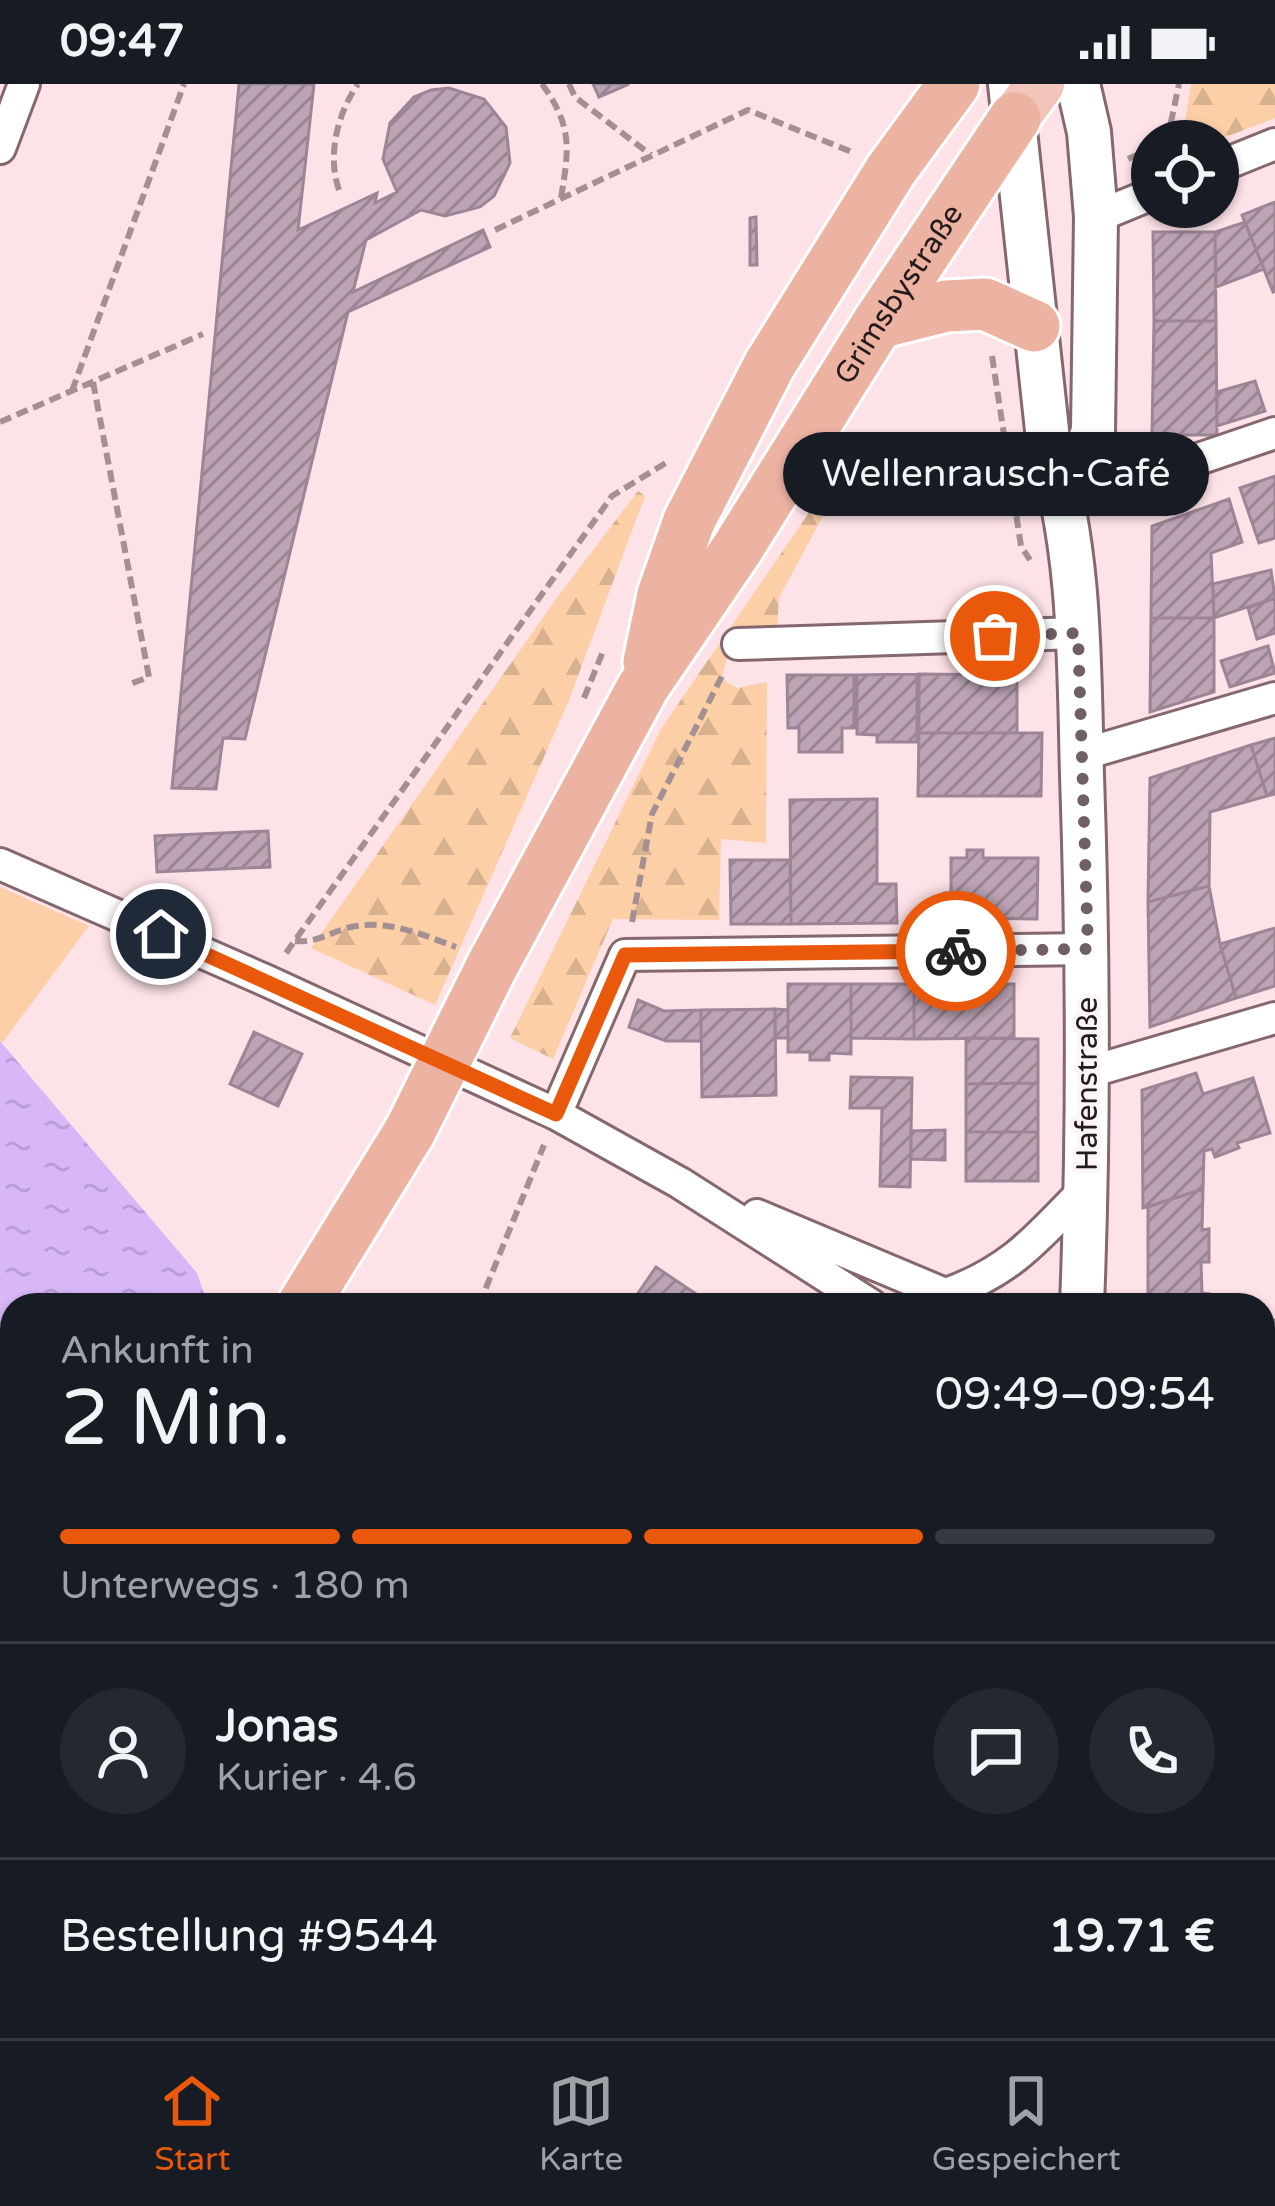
<!DOCTYPE html>
<html lang="de">
<head>
<meta charset="utf-8">
<style>
	body { margin:0; font-family:"Varela Round",sans-serif; background:#242831; color:#f1f3f6; height:100vh; display:flex; flex-direction:column; font-size:45px; white-space:nowrap }
	* { box-sizing:border-box; margin:0 }
	p { font-size:39px; color:#9ea1a6 }
	.icon { flex:none; width:66px; height:66px; fill:none; stroke:currentColor; stroke-width:2; stroke-linecap:round; stroke-linejoin:round }
	.map { position:relative; flex:1; overflow:hidden }
	.panel { position:absolute; left:0px; top:1209px; width:1275px; height:747px; display:flex; flex-direction:column; background:#171b24; border-radius:36px 36px 0 0; box-shadow:0 3px 9px #0004 }
	.panel>* { flex:none }
	.buttons { position:absolute; left:1131px; top:36px; display:grid; gap:24px }
	.buttons a { display:grid; place-items:center; width:108px; height:108px; border-radius:50%; background:#171b24; box-shadow:0 3px 9px #0004; font-size:60px }
	.pin { position:absolute; display:grid; place-items:center; width:102px; height:102px; color:#fff; margin:-51px; border:6px solid #fff; border-radius:50%; box-shadow:0 3px 12px #0007 }
	.courier { position:absolute; display:grid; place-items:center; width:120px; height:120px; margin:-60px; border:9px solid #ea580c; border-radius:50%; background:#fff; color:#222; box-shadow:0 3px 15px #0007 }
	.bubble { position:absolute; height:84px; border-radius:42px; background:#171b24; box-shadow:0 3px 9px #0004; font-size:39px; font-weight:600; line-height:84px; text-align:center }
	.headline em { font-style:normal; font-weight:600 }
	.headline div { display:flex; flex-direction:column-reverse }
	.headline { display:flex; align-items:center; justify-content:space-between; height:204px; padding:0 60px }
	h1 { font-size:78px; font-weight:600; line-height:90px }
	.bar { display:grid; grid-template-columns:repeat(4,1fr); gap:18px 12px; align-content:center; height:144px; padding:0 60px }
	.bar i { height:15px; border-radius:9px; background:#363941 }
	.bar .selected { background:#ea580c }
	.bar p { grid-column:span 4 }
	.line { display:flex; align-items:center; gap:30px; padding:0 60px; border-top:3px solid #363941 }
	.line div { flex:1 }
	.round { display:grid; place-items:center; flex:none; width:126px; height:126px; border-radius:63px; background:#242831 }
	.status { display:flex; justify-content:space-between; align-items:center; height:84px; padding:0 60px; background:#171b24; direction:ltr }
	.status svg { height:33px; fill:currentColor }
	.tab-bar { display:flex; justify-content:space-around; align-items:center; height:168px; border-top:3px solid #363941; background:#171b24; font-size:33px; color:#9ea1a6 }
	.tab-bar a { display:grid; justify-items:center; gap:6px }
	.tab-bar .selected { color:#ea580c }
	.map>svg:first-child { display:block }
	.grass { fill:url(#grass-tufts) }
	.forest { fill:url(#forest-firs) }
	.wetland { fill:url(#wetland-marsh) }
	.park { fill:#fccfa6 }
	.water { fill:url(#water-ripples) }
	.building { fill:url(#building-hatch); stroke:#9c8596; stroke-width:3 }
	.lines { fill:none; stroke-linecap:round; stroke-linejoin:round }
	.minor-casing { stroke:#84686e; stroke-width:36 }
	.tertiary-casing { stroke:#84686e; stroke-width:45 }
	.secondary-casing { stroke:#84686e; stroke-width:48 }
	.primary-casing { stroke:#fff; stroke-width:54 }
	.trunk-casing { stroke:#fff; stroke-width:57 }
	.path { stroke:#a49093; stroke-width:6; stroke-dasharray:12 6; stroke-linecap:butt }
	.minor { stroke:#fff; stroke-width:30 }
	.tertiary { stroke:#fff; stroke-width:39 }
	.secondary { stroke:#fff; stroke-width:42 }
	.primary { stroke:#f1c5b9; stroke-width:48 }
	.trunk { stroke:#ecb2a2; stroke-width:51 }
	.trunk-bridge-casing { stroke:#fff; stroke-width:57; stroke-linecap:butt }
	.trunk-bridge { stroke:#ecb2a2; stroke-width:51 }
	.done { stroke:#716063; stroke-width:12; stroke-dasharray:0 21.6 }
	.route { stroke:#ea580c; stroke-width:15 }
	.labels { text-anchor:middle; stroke-width:9; stroke-linejoin:round; paint-order:stroke }
	.street-label { font-size:30px; fill:#251a1c; stroke:#fcf5f6 }
</style>
</head>
<body>
<div class="status"><b>09:47</b><svg viewBox="0 0 49 12"><path d="M0 12V9h3v3zM5 12V6h3v6zM10 12V3h3v9zM15 12V0h3v12zM26 1h20v11H26zM47 4h2v5h-2z"/></svg></div>
<div class="map">
<svg width="1275" height="1954" viewBox="0 0 1275 1954">
	<defs>
		<pattern id="grass-tufts" width="24" height="20" patternUnits="userSpaceOnUse" patternTransform="scale(3)"><rect width="24" height="20" fill="#fccfa6"/><path d="M3 7l-1-3M5 7V3M7 7l1-3M15 17l-1-3M17 17v-4M19 17l1-3" fill="none" stroke="#d8b18e"/></pattern>
		<pattern id="forest-firs" width="22" height="20" patternUnits="userSpaceOnUse" patternTransform="scale(3)"><rect width="22" height="20" fill="#fccfa6"/><path d="M5 1l3.5 6h-7zM16 11l3.5 6h-7z" fill="#d8b18e"/></pattern>
		<pattern id="wetland-marsh" width="20" height="14" patternUnits="userSpaceOnUse" patternTransform="scale(3)"><rect width="20" height="14" fill="#fccfa6"/><path d="M1 5h8M5 5V1M11 12h8M15 12V8" fill="none" stroke="#d8b18e"/></pattern>
		<pattern id="water-ripples" width="26" height="14" patternUnits="userSpaceOnUse" patternTransform="scale(3)"><rect width="26" height="14" fill="#d8b7f9"/><path d="M2 4q2-2 4 0t4 0M15 11q2-2 4 0t4 0" fill="none" stroke="#b99dd5"/></pattern>
		<pattern id="building-hatch" width="6" height="6" patternUnits="userSpaceOnUse" patternTransform="scale(3)"><rect width="6" height="6" fill="#bca4b5"/><path d="M-1 1l2-2M0 6l6-6M5 7l2-2" fill="none" stroke="#998592"/></pattern>
	</defs>
	<rect width="100%" height="100%" fill="#fde2e7"/>
	<!-- grass -->
	<path class="grass" d="M16 1944H244L249 1954H9Z"/>
	<!-- forest -->
	<path class="forest" d="M1191 0H1275V34L1215 57H1182Z
		M834 392V411L779 514 777 547 733 557 721 594 737 604 767 598 766 759 721 755 719 836 613 835 553 975 510 954 661 645Z
		M638 407 645 412 569 616 435 921 311 864 556 515Z
		M12 1763V1944H16L9 1954H0V1779Z"/>
	<!-- wetland -->
	<path class="wetland" d="M0 1404 12 1419V1563L0 1548Z"/>
	<!-- park -->
	<path class="park" d="M0 803 89 842 2 959 0 957Z"/>
	<!-- water -->
	<path class="water" d="M0 957 197 1189 208 1221H12V1419L0 1404Z
		M244 1944H511L514 1954H249Z"/>
	<!-- building -->
	<path class="building" d="M239 0H314L298 146 377 109 375 119 397 108 383 75 390 39 414 13 431 6 449 4 484 15 506 43 510 79 494 112 480 123 445 132 421 126 366 156 353 208 483 146 490 163 348 228 245 655 223 654 216 705 172 704Z
		M593 0H629L599 13Z
		M1275 118V207L1273 208 1242 131Z
		M756 133 757 181H750V134Z
		M1245 138 1264 185 1216 203 1215 148Z
		M1153 148H1215L1216 237H1154Z
		M1154 237H1216L1217 351H1152Z
		M1255 297 1265 327 1217 342V308Z
		M1275 392V454L1259 459 1240 404Z
		M1229 415 1242 458 1211 469 1214 534H1151L1152 442Z
		M1271 486 1275 514 1214 534 1213 500Z
		M1275 514V549L1257 555 1248 524Z
		M1151 534H1214V608L1150 628Z
		M1268 562 1275 589 1230 603 1221 577Z
		M917 590V658H877V651L857 650V591Z
		M919 590 1017 591V649H919Z
		M787 591H854V644H842V668H799V644H788Z
		M919 649H1042L1041 712H918Z
		M1275 654V710L1267 712 1251 661Z
		M1251 661 1267 712 1210 728 1209 802 1148 818 1150 694Z
		M877 715V800H896L897 839 791 840 790 716Z
		M268 747 270 783 157 788 155 752Z
		M967 766H983V774H1038L1037 835 951 834V818H945V809H951V774H967Z
		M730 776H790L791 840H731Z
		M1209 802 1220 860 1236 914 1150 943 1148 818Z
		M1275 844V902L1236 914 1220 860Z
		M788 900H851V970L829 969V976H810V968H788Z
		M851 900H914V955L851 954Z
		M914 900H1014V954L914 955Z
		M638 916 664 927 701 926V957H666L629 943Z
		M775 925 776 1011 702 1013 701 926Z
		M775 925 788 926V954H775Z
		M254 948 302 970 278 1022 230 1000Z
		M966 954 1038 955V999L966 1000Z
		M1196 989 1203 1010 1253 994 1270 1049 1237 1059 1239 1064 1215 1073 1212 1065 1204 1067 1203 1105 1143 1124 1142 1006Z
		M851 993 912 994 910 1103 880 1102 882 1024H850Z
		M1038 999V1048H966V1000Z
		M945 1046V1076L911 1075V1047Z
		M966 1048H1038V1097H966Z
		M1203 1105 1202 1146 1209 1145V1178H1201L1202 1209 1210 1210 1209 1221H1148V1123Z
		M656 1183 699 1212 711 1221H630Z
		M1263 1235 1275 1236V1312L1263 1311Z
		M1263 1534 1275 1545V1589L1263 1602Z
		M1275 1589V1660L1263 1650V1602Z
		M674 1944H740V1954H674Z
		M819 1944H876V1954H819Z
		M961 1944H1008V1954H961Z
		M1142 1944H1194L1193 1954H1142Z"/>
	<g class="lines">
		<defs>
			<path id="minor" d="M0 64 24 0
				M1218 83 1275 60
				M1096 133 1152 110
				M1066 420 1275 349
				M738 560 1078 549
				M1081 671 1275 614
				M0 780 267 897 556 1030 680 1099 871 1221
				M1089 988 1275 934
				M556 1030 625 871 1088 865
				M757 1131 971 1221
				M949 1209C1014 1185 1039 1152 1087 1103
				M1263 1390 1275 1375
				M766 1944 767 1954"/>
			<path id="tertiary" d="M1263 1477 1275 1487"/>
			<path id="secondary" d="M1010 0 1049 365C1081 470 1079 582 1082 691 1088 868 1089 1044 1082 1221
				M1066 420 1093 347 1096 133 1089 48 1078 0
				M1069 1954V1944"/>
			<path id="primary" d="M1015 34 1040 0"/>
			<g id="trunk">
				<path d="M878 239 946 222 985 220 1034 242"/>
				<path d="M649 578 663 511 689 437 770 280 891 86 954 0"/>
				<path id="s1" d="M492 882 643 603 737 465 878 239 1015 34"/>
				<path d="M303 1221 410 1047"/>
				<path d="M0 1692 12 1673"/>
			</g>
		</defs>
		<!-- minor casing -->
		<use href="#minor" class="minor-casing"/>
		<!-- tertiary casing -->
		<use href="#tertiary" class="tertiary-casing"/>
		<!-- secondary casing -->
		<use href="#secondary" class="secondary-casing"/>
		<!-- primary casing -->
		<use href="#primary" class="primary-casing"/>
		<!-- trunk casing -->
		<use href="#trunk" class="trunk-casing"/>
		<!-- path -->
		<path class="path" d="M542 0C573 43 569 65 561 114
			M569 0 575 13 651 71
			M1167 57 1179 0
			M1128 75 1152 64
			M339 106C327 72 337 30 358 0
			M495 146 748 26 852 68
			M992 272 1021 462 1030 476
			M93 298 149 593 130 600
			M72 307 184 0
			M0 338 203 250
			M584 614 604 565
			M632 838 652 730 724 588
			M295 857C318 859 330 848 351 843 388 835 423 851 456 863
			M286 869 612 412 669 377
			M479 1221 544 1061"/>
		<!-- minor -->
		<use href="#minor" class="minor"/>
		<!-- tertiary -->
		<use href="#tertiary" class="tertiary"/>
		<!-- secondary -->
		<use href="#secondary" class="secondary"/>
		<!-- primary -->
		<use href="#primary" class="primary"/>
		<!-- trunk -->
		<use href="#trunk" class="trunk"/>
		<defs>
			<path id="trunk-bridge" d="M410 1047 492 882"/>
		</defs>
		<!-- trunk-bridge casing -->
		<use href="#trunk-bridge" class="trunk-bridge-casing"/>
		<!-- trunk-bridge -->
		<use href="#trunk-bridge" class="trunk-bridge"/>
	</g>
	<g class="lines">
		<!-- done -->
		<path class="done" d="M956 867 1088 865 1078 549 995 552"/>
		<!-- route -->
		<path class="route" d="M161 850 556 1030 625 871 956 867"/>
	</g>
	<g class="labels">
		<!-- street labels -->
		<g class="street-label">
			<text dy="10" stroke="none"><textPath href="#s1" startOffset="786">Grimsbystraße</textPath></text>
			<text transform="translate(1087 1000) rotate(-90)" y="10">Hafenstraße</text>
		</g>
	</g>
</svg>
<div class="buttons">
<a><svg class="icon" aria-label="locate" viewBox="0 0 24 24"><circle cx="12" cy="12" r="6"/><path d="M12 2v4M12 18v4M2 12h4M18 12h4"/></svg></a>
</div>
<div class="pin" style="left:995px;top:552px;background:#ea580c"><svg class="icon" aria-label="bag" viewBox="0 0 24 24"><path d="M5 8h14l-1 12H6zM9 8a3 3 0 0 1 6 0"/></svg></div>
<div class="pin" style="left:161px;top:850px;background:#1f2937"><svg class="icon" aria-label="home" viewBox="0 0 24 24"><path d="M3 11l9-7 9 7M6 9v11h12V9"/></svg></div>
<div class="courier" style="left:956px;top:867px"><svg class="icon" aria-label="bike" viewBox="0 0 24 24"><circle cx="6" cy="16" r="4"/><circle cx="18" cy="16" r="4"/><path d="M6 16l4-8h5l3 8M10 8l3 8H6M13 5h3"/></svg></div>
<div class="bubble" style="left:783px;top:348px;width:426px">Wellenrausch-Café</div>
<section class="panel">
<div class="headline"><div><h1>2 Min.</h1><p>Ankunft in</p></div><em>09:49–09:54</em></div>
<div class="bar"><i class="selected"></i><i class="selected"></i><i class="selected"></i><i></i><p>Unterwegs · 180 m</p></div>
<div class="line" style="height:216px"><a class="round"><svg class="icon" aria-label="person" viewBox="0 0 24 24"><circle cx="12" cy="8" r="4"/><path d="M4 21q1-7 8-7t8 7"/></svg></a><div><b>Jonas</b><p>Kurier · 4.6</p></div><a class="round"><svg class="icon" aria-label="chat" viewBox="0 0 24 24"><path d="M4 5h16v11H9l-5 4z"/></svg></a><a class="round"><svg class="icon" aria-label="phone" viewBox="0 0 24 24"><path d="M5 4h4l2 5-3 2q2 4 5 5l2-3 5 2v4C11 20 4 13 5 4z"/></svg></a></div>
<div class="line" style="height:156px"><div>Bestellung #9544</div><b>19.71 €</b></div>
</section>
</div>
<nav class="tab-bar">
<a class="selected"><svg class="icon" aria-label="home" viewBox="0 0 24 24"><path d="M3 11l9-7 9 7M6 9v11h12V9"/></svg>Start</a>
<a><svg class="icon" aria-label="map" viewBox="0 0 24 24"><path d="M3 6l6-2 6 2 6-2v14l-6 2-6-2-6 2zM9 4v14M15 6v14"/></svg>Karte</a>
<a><svg class="icon" aria-label="saved" viewBox="0 0 24 24"><path d="M7 4h10v16l-5-4-5 4z"/></svg>Gespeichert</a>
</nav>
</body>
</html>
